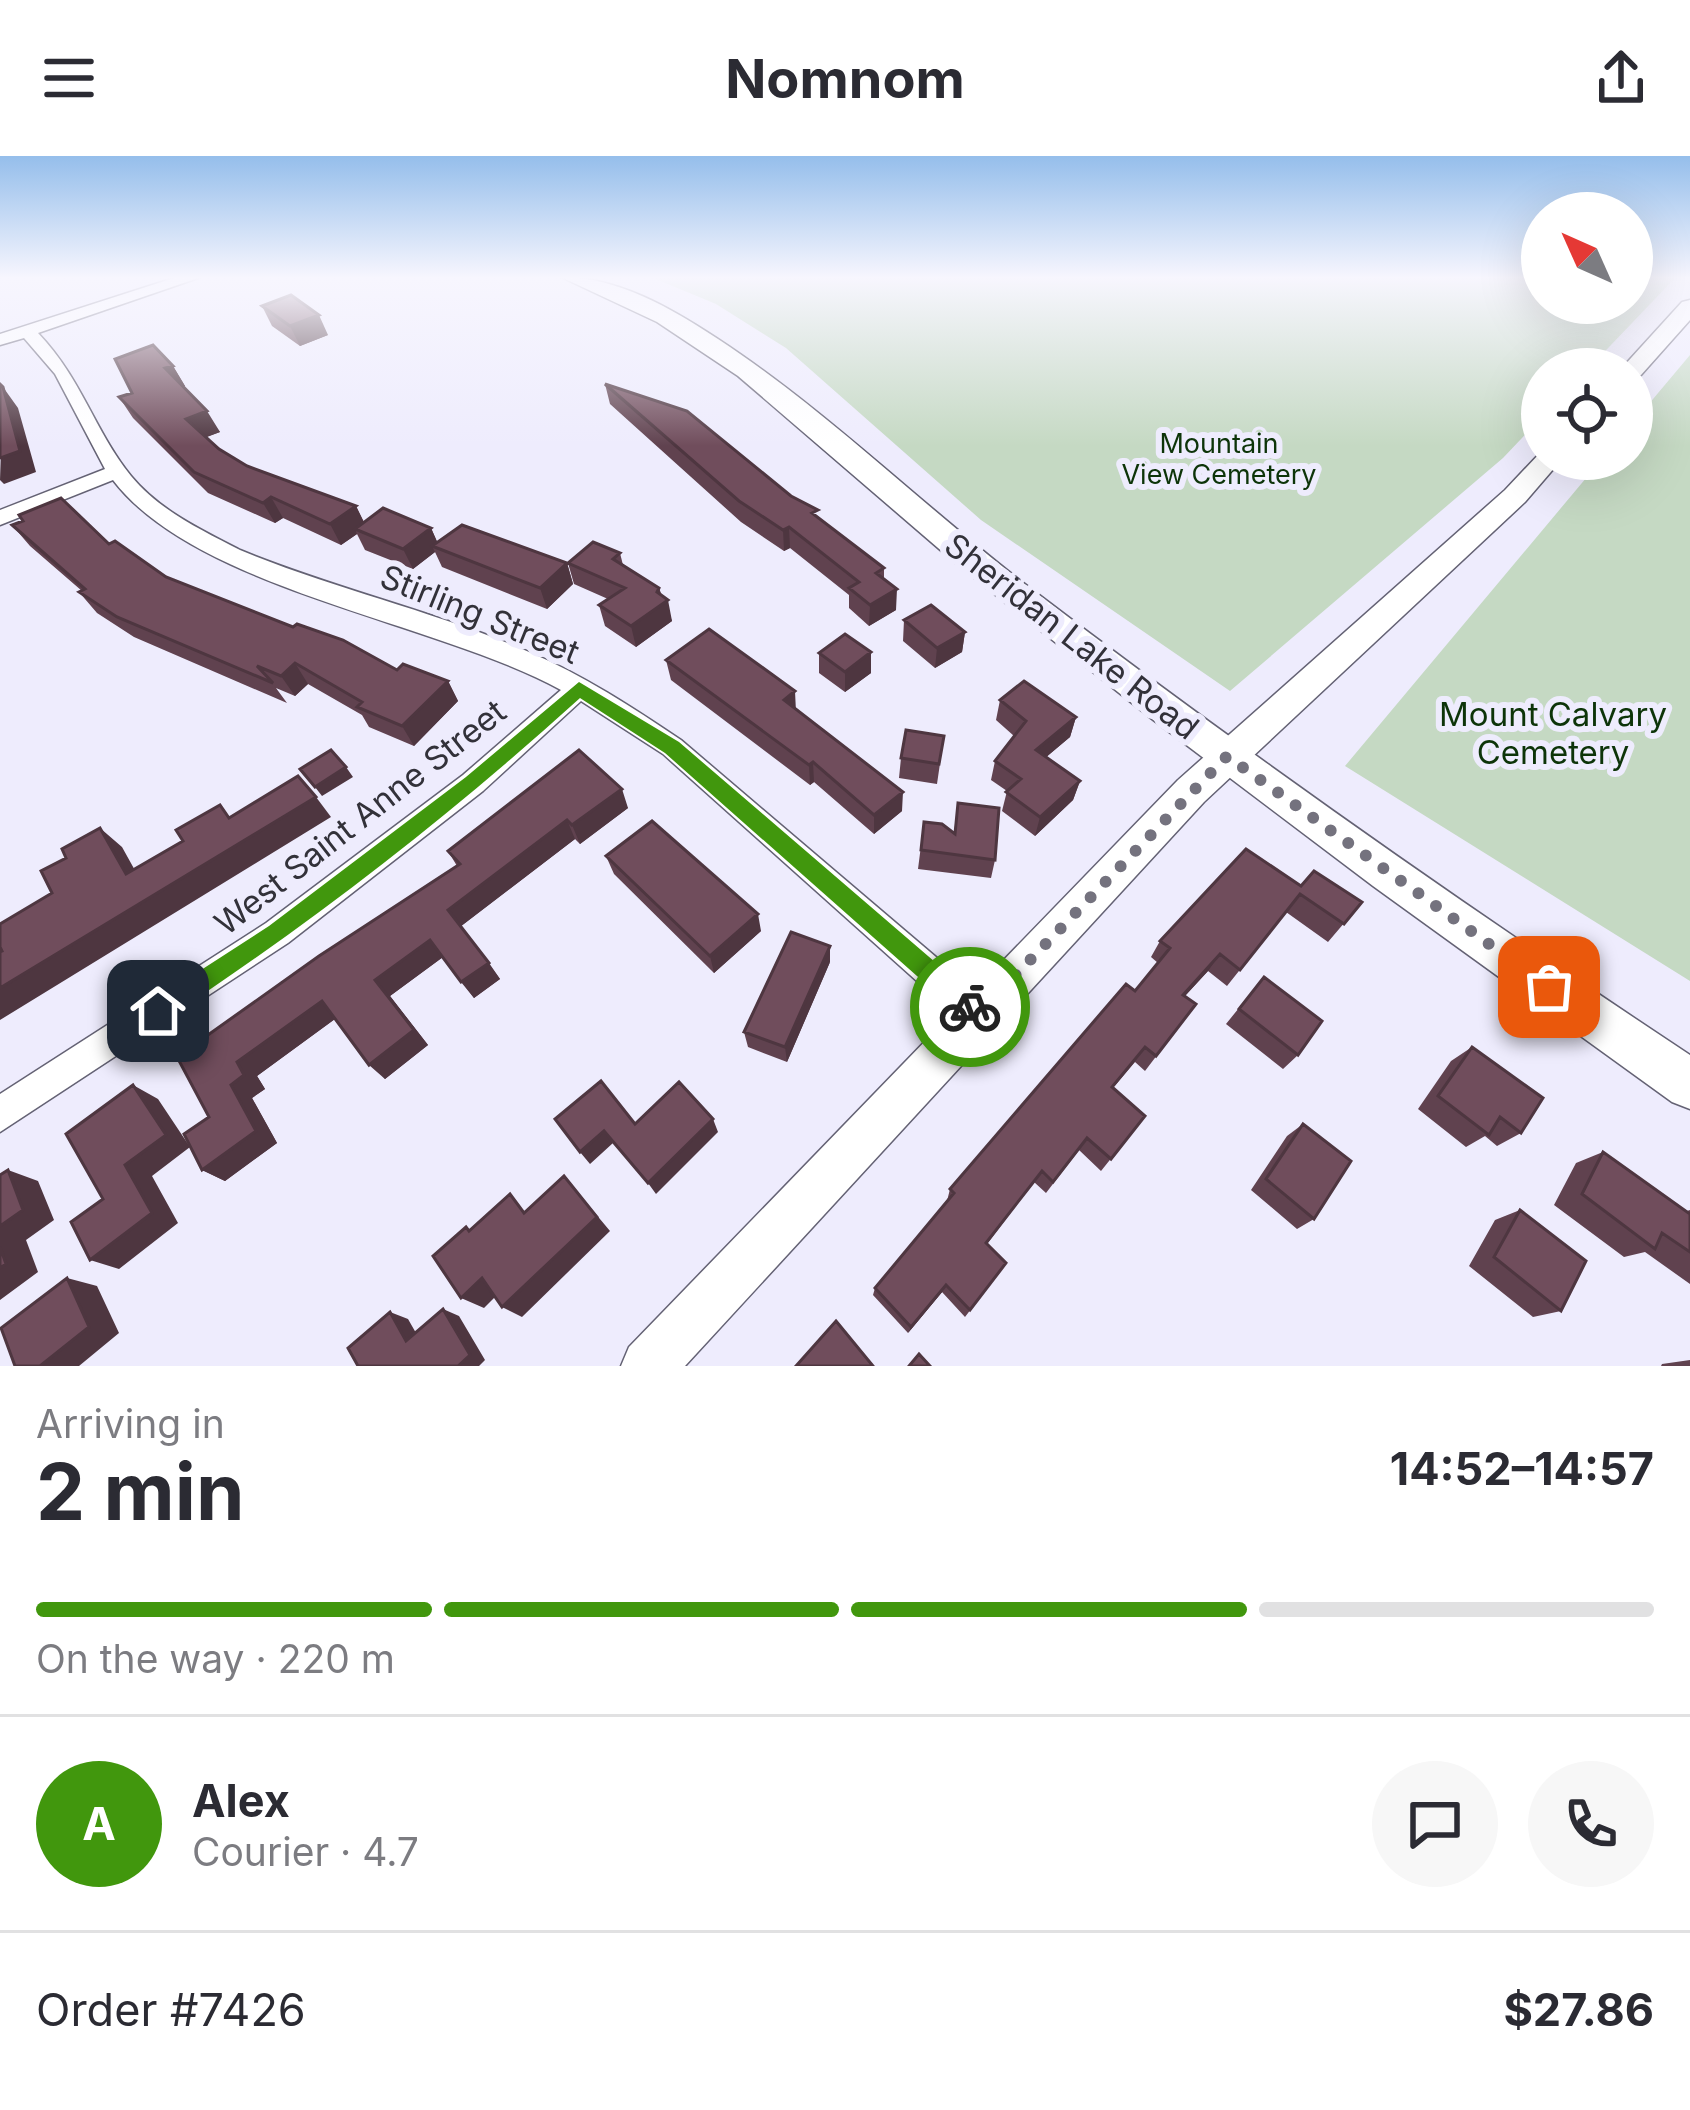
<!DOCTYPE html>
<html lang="en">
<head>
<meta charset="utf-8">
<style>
	body { margin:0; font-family:Inter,sans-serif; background:#f7f7f7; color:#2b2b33; height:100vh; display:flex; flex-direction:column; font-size:45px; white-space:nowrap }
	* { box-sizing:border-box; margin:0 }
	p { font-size:39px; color:#7c7c81 }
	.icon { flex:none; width:66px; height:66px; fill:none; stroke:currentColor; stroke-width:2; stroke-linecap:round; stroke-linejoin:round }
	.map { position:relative; height:1210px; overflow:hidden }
	.details { display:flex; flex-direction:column; background:#fff; flex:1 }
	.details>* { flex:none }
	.needle { width:78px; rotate:315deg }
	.controls { position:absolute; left:1521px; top:36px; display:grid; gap:24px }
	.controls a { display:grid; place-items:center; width:132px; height:132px; border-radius:50%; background:#fff; box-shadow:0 12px 48px #0002; font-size:60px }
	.pin { position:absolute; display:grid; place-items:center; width:102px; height:102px; color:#fff; margin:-51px; border-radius:24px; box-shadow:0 6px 18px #0006 }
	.courier { position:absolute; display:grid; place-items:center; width:120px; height:120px; margin:-60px; border:9px solid #41970d; border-radius:50%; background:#fff; color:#222; box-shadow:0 3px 15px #0007 }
	.summary em { font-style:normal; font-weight:700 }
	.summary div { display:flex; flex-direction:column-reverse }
	.summary { display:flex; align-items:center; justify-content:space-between; height:204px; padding:0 36px }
	h1 { font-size:78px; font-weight:700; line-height:90px }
	.bar { display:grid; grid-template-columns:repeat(4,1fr); gap:18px 12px; align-content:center; height:144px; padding:0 36px }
	.bar i { height:15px; border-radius:9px; background:#e1e1e2 }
	.bar .current { background:#41970d }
	.bar p { grid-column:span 4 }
	.line { display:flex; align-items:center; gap:30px; padding:0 36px; border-top:3px solid #e1e1e2 }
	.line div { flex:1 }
	.round { display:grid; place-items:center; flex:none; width:126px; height:126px; border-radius:63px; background:#f7f7f7 }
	header { display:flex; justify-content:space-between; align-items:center; height:156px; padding:0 36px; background:#fff; font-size:54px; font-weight:700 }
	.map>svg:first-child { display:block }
	.green { fill:#c5d9c3 }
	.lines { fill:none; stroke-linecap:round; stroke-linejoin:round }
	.minor-casing { stroke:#646274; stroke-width:3 }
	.tertiary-casing { stroke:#646274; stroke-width:3 }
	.secondary-casing { stroke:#646274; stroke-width:3 }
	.minor { fill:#fff; fill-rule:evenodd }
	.tertiary { fill:#fff; fill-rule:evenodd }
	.secondary { fill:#fff; fill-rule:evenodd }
	.wall { fill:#60424f }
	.shaded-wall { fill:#4e3640 }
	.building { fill:#704d5c; stroke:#4e3640; stroke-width:3 }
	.route { fill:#41970d }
	.done { stroke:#74727e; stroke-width:12; stroke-dasharray:0 21.6 }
	.labels { text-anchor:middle; stroke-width:12; stroke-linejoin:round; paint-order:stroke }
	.far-park-label { font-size:27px; fill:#0d3409; stroke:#eeecfd }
	.street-label { font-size:33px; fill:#323139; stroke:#eeecfd }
	.park-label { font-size:33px; fill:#0d3409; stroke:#eeecfd }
</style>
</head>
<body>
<header><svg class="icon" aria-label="menu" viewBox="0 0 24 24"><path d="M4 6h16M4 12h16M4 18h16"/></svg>Nomnom<svg class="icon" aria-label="share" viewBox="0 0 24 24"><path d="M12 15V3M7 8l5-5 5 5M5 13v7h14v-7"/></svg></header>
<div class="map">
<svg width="1690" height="1210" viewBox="0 0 1690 1210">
	<rect width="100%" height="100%" fill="#eeecfd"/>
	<!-- green -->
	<path class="green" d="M651 121H1542V147H1632V121H1676L1588 213H1542V261L1503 302 1230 535 981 364 786 192 716 148Z
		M1690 199V825L1345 610 1602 303H1632V268Z"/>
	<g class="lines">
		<defs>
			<path id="minor" d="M177 121H201L38 177C82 223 94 274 131 320 159 354 201 374 240 394 334 433 435 455 529 496 583 519 632 551 681 584L990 847 994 858 990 869 978 874 966 869 663 598 581 545 483 635 288 787 0 976V938L266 767 463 619 561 534C436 465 197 434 113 324L0 369V354L105 313 55 218 24 182 0 189V178Z"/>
			<path id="tertiary" d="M1690 144V164L1641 219 1632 221V213H1621L1682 146Z
				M1540 297 1542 303H1562L1525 346 1204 646 685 1210H621L629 1191 1178 624 1505 334Z"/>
			<path id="secondary" d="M561 121C618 121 671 152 718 183 829 256 925 352 1030 432 1245 596 1465 750 1690 899V953L1672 946 1373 730 1152 563 959 410 738 220 657 166Z"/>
		</defs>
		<!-- minor casing -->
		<use href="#minor" class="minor-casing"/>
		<!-- tertiary casing -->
		<use href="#tertiary" class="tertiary-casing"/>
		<!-- secondary casing -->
		<use href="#secondary" class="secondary-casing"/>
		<!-- minor -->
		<use href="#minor" class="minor"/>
		<!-- tertiary -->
		<use href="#tertiary" class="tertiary"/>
		<!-- secondary -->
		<use href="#secondary" class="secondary"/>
	</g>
	<!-- wall -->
	<path class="wall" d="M262 150 328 179 300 190 272 170Z
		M173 210 185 230 183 231 220 276 206 281 219 293 247 310 356 350 364 366 431 372 437 386 567 407 573 428 547 453 442 411 435 396 413 413 365 394 357 378 341 389 283 362 275 367 208 337 133 262 119 241 132 237Z
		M605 228 818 361 884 412V423L896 454 869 470 849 452V439L790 392 784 395 741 366 610 248Z
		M12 369 109 388 166 421 397 514 448 525 458 545 414 590 369 571 362 559 308 528 295 540 276 532 287 547 134 481 97 457 79 436 82 435 30 390Z
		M620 397 623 409 659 432 672 465 636 491 605 470 599 449 608 443 574 428 568 407Z
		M904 464 965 476 962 496 935 512 903 485Z
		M871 496V517L845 536 819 517V497Z
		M666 504 796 553 902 655 874 678 814 626 810 629 671 524Z
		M1000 544 1076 561 1070 581 1046 601 1080 625 1073 644 1035 680 1002 655 1007 635 991 624 995 605 1014 580 996 564Z
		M944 580 937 628 899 622 901 602Z
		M579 594 628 652 580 688 575 683 461 770 500 823 474 842 443 801 390 840 428 889 385 923 335 863 257 920 265 933 252 942 277 987 225 1025 202 1014 209 961 457 710 448 695Z
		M958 647 995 704 991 722 918 713 924 666 954 677Z
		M606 700 761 775 714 817 614 718Z
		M1301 730 1362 746 1328 786 1286 756 1227 830 1208 815 1185 840 1196 848 1145 915 1135 906 1113 932 1145 960 1101 1015 1079 994 1046 1037 1034 1026 987 1088 1006 1107 965 1161 942 1136 908 1177 873 1139 875 1132 947 1045 950 1033 1135 835 1158 807 1151 801 1160 785Z
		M830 806 787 906 748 891 744 876Z
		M1264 821 1298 899 1283 913 1226 868Z
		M1472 891 1521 977 1497 990 1485 980 1466 991 1418 953 1451 905Z
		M1303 968 1314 1063 1297 1073 1251 1034 1287 980Z
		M1603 996 1687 1055 1690 1054V1128L1645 1096 1624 1101 1554 1049 1576 1007Z
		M1520 1054 1561 1155 1533 1161 1469 1110 1495 1064Z
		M1690 1204V1210H1661L1662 1208Z"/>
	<!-- shaded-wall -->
	<path class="shaded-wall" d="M319 159 328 179 300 190 290 170Z
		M173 210 185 230 178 232 165 212Z
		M3 231 18 252 36 316 4 328 0 324Z
		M207 255 220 276 199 284 186 263Z
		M271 341 283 362 275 367 263 347Z
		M356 350 366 371 355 373 357 378 341 389 330 368Z
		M789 371 790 392 784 395 783 374Z
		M431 372 440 392 432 390 435 396 413 413 403 393Z
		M567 407 573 428 547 453 540 432Z
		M659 432 663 448 668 444 672 465 636 491 631 470Z
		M897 433 896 454 869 470 870 449Z
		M965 476 962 496 935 512 937 492Z
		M871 496V517L845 536V516Z
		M295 507 308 528 295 540 281 520Z
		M448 525 458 545 414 590 402 570Z
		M795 535 796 556 784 544Z
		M1076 561 1070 581 1031 614 1036 594Z
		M813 606 814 626 810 629 809 609Z
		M346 611 353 621 322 640 315 631Z
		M1080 625 1073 644 1035 680 1040 661Z
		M622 633 628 652 580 688 572 669Z
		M903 636 902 655 874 678V659Z
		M316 641 331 661 0 864V832Z
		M567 664 575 683 460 771 448 754Z
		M100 672 122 691 147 736 126 718Z
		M758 758 761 775 714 817 710 800Z
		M430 784 443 801 390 840 428 889 385 923 369 909 375 824Z
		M830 790V806L787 906 785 891Z
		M1220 798 1208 815 1172 854 1183 839Z
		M489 807 500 823 474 842 461 826Z
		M322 845 339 860 257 920 265 933 252 942 277 987 225 1025 202 1014 237 906Z
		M133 929 158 943 190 991 152 1020 178 1067 119 1113 90 1104Z
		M713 963 718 976 656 1038 648 1027Z
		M604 975 613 987 590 1008 580 996Z
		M8 1014 38 1025 54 1064 26 1084 38 1116 0 1144V1070Z
		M564 1020 610 1075 522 1161 502 1151Z
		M67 1122 97 1130 119 1177 79 1210H40Z
		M482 1122 503 1133 484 1152 461 1142Z
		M946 1129 942 1136 908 1177 911 1171Z
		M443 1153 459 1160 485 1204 479 1210H458Z
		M390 1156 408 1163 424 1191 406 1185Z"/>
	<!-- building -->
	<path class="building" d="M291 139 319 159 290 170 262 150Z
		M153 189 173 210 165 212 207 255 186 263 219 293 247 310 356 350 330 368 271 341 263 347 194 316 119 241 132 237 115 203Z
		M0 228 3 231 20 295 0 302Z
		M605 228 687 255 791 340 818 354 812 357 884 412 876 417 897 433 870 449 849 432 859 426 789 371 783 374 739 345Z
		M61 342 109 388 115 385 166 421 293 471 297 468 343 484 397 514 403 508 448 525 402 570 357 551 362 546 295 507 281 520 257 510 273 527 117 461 79 436 85 433 12 369 23 365 19 359Z
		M383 352 431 372 403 393 355 373Z
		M462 369 567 407 540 432 432 390Z
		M593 386 620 397 613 403 659 432 657 436 668 444 631 470 599 449 625 432 568 407Z
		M931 449 965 476 937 492 904 464Z
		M709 473 795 535 784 544 903 636 874 659 813 606 809 609 666 504Z
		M845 478 871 496 845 516 819 497Z
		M1024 525 1076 561 1036 594 1080 625 1040 661 1006 636 1021 623 995 605 1026 565 1000 544Z
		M906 574 944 580 939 608 901 602Z
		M331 594 346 611 315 631 300 613Z
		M579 594 622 633 572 669 567 664 448 754 489 807 461 826 430 784 375 824 414 874 369 909 322 845 237 906 244 919 231 929 256 975 202 1014 184 978 209 961 177 901 319 800 460 708 448 695Z
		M298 620 316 641 0 832V796L2 795 0 791V768L52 737 41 715 66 702 62 693 100 672 126 718 183 685 176 674 220 649 229 662Z
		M958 647 999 652 995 704 921 694 924 666 942 668 955 678Z
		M652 665 758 758 710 800 606 700Z
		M1246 693 1301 730 1314 715 1362 746 1344 768 1300 738 1240 814 1220 798 1183 839 1196 848 1156 900 1145 891 1112 931 1145 960 1111 1003 1087 982 1053 1026 1042 1015 986 1087 1006 1107 970 1154 946 1129 911 1171 875 1132 954 1037 950 1033 1126 828 1135 835 1170 792 1160 785Z
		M791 776 830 790 785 891 744 876Z
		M1264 821 1322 865 1298 899 1239 853Z
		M1472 891 1543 942 1521 977 1500 961 1489 979 1438 940Z
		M601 925 635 968 679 926 713 963 648 1027 604 975 580 996 555 963Z
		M133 929 166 979 125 1009 152 1057 90 1104 71 1066 103 1043 66 978Z
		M1303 968 1351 1005 1314 1063 1266 1023Z
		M1603 996 1690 1058V1096L1662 1077 1655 1093 1582 1038Z
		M8 1014 23 1054 0 1070V1019Z
		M564 1020 597 1061 502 1151 482 1122 461 1142 433 1100 466 1071 469 1075 510 1038 524 1057Z
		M1520 1054 1586 1105 1561 1155 1494 1101Z
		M0 1091 6 1108 0 1112Z
		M67 1122 89 1171 40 1210H15L1 1172Z
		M443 1153 470 1199 458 1210H358L348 1192 390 1156 406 1185Z
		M836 1165 873 1210H796Z
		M919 1198 930 1210H909Z"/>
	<!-- sky -->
	<linearGradient id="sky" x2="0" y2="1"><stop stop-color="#95beeb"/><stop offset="0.42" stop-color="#f7f6fe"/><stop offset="1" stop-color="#f7f6fe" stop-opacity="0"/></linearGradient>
	<rect width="1690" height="290" fill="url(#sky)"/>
	<!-- route -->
	<path class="route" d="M579 526 679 586 978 843V859H961L665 597 580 542C450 660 313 766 166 863H150V847L269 770 466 621Z"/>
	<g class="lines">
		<!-- done -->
		<path class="done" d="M970 851 978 858 1227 600 1549 831"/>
	</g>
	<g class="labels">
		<!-- far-park labels -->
		<g class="far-park-label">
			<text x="1219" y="297">Mountain<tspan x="1219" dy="31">View Cemetery</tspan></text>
		</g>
		<!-- street labels -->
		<g class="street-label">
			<text transform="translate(480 458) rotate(22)" y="12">Stirling Street</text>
			<text transform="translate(1072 480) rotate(38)" y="12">Sheridan Lake Road</text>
			<text transform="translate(360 661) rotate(-38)" y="12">West Saint Anne Street</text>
		</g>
		<!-- park labels -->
		<g class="park-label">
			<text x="1553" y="570">Mount Calvary<tspan x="1553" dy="38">Cemetery</tspan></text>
		</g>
	</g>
</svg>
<div class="controls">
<a><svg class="needle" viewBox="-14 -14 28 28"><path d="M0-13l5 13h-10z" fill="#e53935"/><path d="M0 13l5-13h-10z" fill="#7c7c81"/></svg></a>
<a><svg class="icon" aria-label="locate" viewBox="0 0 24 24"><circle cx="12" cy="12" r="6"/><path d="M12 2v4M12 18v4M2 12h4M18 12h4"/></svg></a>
</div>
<div class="pin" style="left:1549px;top:831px;background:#ea580c"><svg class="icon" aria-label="bag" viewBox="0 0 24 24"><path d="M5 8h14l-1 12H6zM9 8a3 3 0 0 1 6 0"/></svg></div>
<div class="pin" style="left:158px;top:855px;background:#1f2937"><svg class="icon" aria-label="home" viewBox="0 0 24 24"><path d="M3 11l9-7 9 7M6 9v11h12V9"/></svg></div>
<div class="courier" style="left:970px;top:851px"><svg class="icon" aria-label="bike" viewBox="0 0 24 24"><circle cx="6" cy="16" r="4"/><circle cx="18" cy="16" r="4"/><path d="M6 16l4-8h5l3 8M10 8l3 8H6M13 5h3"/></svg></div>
</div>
<section class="details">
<div class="summary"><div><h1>2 min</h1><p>Arriving in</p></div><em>14:52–14:57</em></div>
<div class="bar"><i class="current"></i><i class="current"></i><i class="current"></i><i></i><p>On the way · 220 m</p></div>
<div class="line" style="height:216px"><b class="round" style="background:#41970d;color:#fff">A</b><div><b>Alex</b><p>Courier · 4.7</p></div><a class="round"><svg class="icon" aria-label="chat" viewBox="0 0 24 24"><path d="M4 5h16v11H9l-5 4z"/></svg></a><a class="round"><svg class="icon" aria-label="phone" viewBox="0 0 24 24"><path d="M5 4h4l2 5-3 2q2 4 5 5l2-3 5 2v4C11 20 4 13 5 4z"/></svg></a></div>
<div class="line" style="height:156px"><div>Order #7426</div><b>$27.86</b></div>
</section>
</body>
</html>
